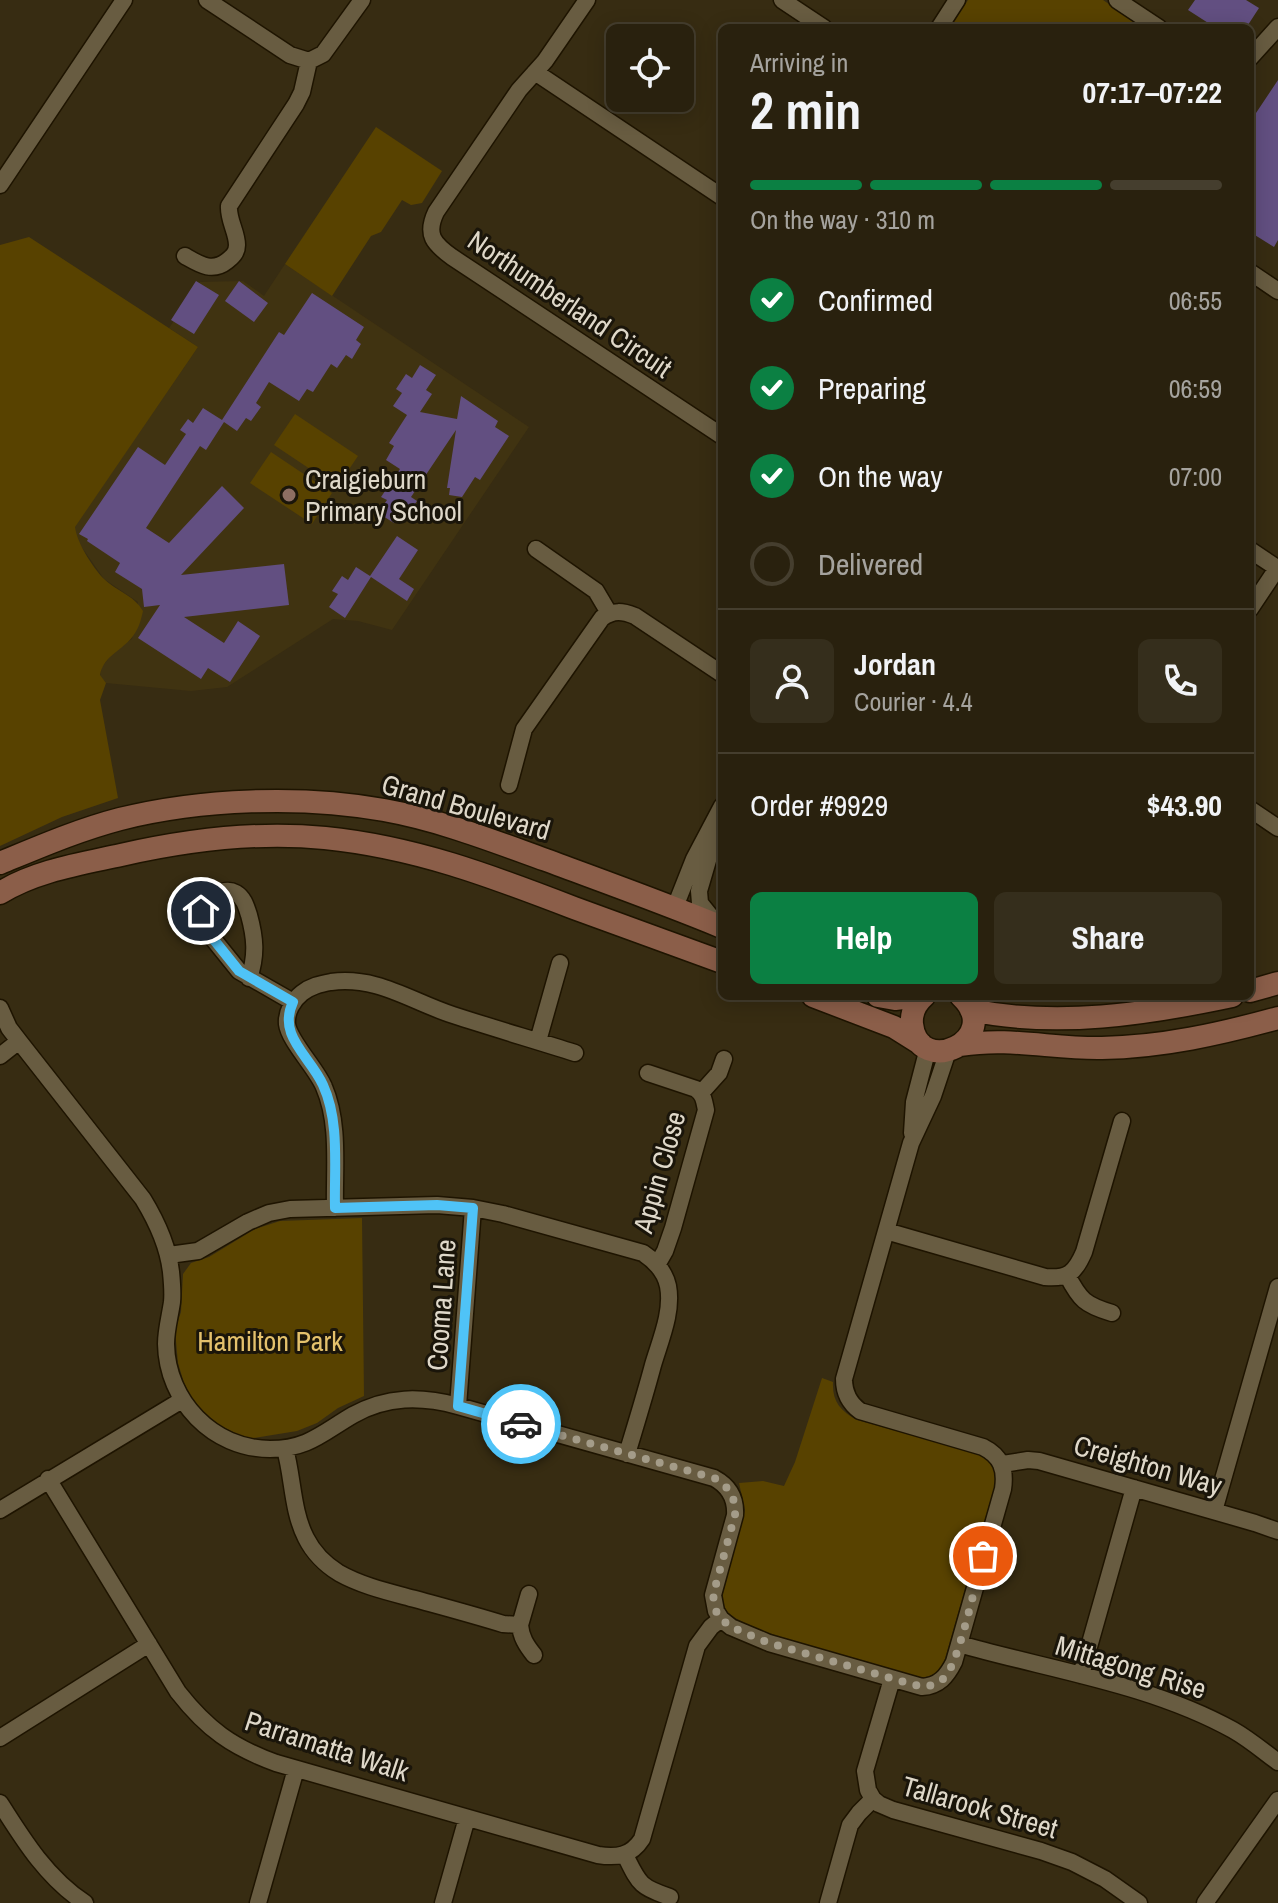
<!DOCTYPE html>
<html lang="en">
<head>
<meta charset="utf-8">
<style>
	body { margin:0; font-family:"Archivo Narrow",sans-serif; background:#352e1c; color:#f1f3f6; height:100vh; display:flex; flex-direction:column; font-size:30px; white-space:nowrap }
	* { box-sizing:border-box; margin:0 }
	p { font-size:26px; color:#a5a39e }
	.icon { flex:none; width:44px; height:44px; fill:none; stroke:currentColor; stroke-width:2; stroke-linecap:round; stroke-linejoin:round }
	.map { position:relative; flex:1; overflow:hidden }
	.side { position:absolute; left:718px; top:24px; width:536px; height:976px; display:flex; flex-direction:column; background:#29210e; border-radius:12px; box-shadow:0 4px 20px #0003,0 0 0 2px #453e2e }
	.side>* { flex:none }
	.controls { position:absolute; left:606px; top:24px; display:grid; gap:16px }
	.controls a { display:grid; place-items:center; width:88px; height:88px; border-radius:12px; background:#29210e; box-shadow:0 4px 20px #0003,0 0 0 2px #453e2e; font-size:40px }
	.pin { position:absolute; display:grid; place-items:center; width:68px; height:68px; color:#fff; margin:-34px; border:4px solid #fff; border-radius:50%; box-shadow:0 2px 8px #0007 }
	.courier { position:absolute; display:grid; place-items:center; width:80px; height:80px; margin:-40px; border:6px solid #4fc3f7; border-radius:50%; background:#fff; color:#222; box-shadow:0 2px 10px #0007 }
	.head em { font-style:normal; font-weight:800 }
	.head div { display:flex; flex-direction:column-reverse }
	.head { display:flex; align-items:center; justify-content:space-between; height:136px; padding:0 32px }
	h1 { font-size:52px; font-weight:800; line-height:60px }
	.bar { display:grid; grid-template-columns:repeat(4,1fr); gap:12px 8px; align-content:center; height:96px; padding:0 32px }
	.bar i { height:10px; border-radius:6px; background:#453e2e }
	.bar .selected { background:#0b8043 }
	.bar p { grid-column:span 4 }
	.line { display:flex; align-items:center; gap:20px; padding:0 32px; border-top:2px solid #453e2e }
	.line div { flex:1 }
	.round { display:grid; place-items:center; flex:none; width:84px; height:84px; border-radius:12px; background:#352e1c }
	ol { padding:0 32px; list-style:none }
	li { display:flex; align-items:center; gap:24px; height:88px }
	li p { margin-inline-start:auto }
	li .icon { padding:8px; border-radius:50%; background:#0b8043; color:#fff; stroke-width:4 }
	li:last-child { color:#a5a39e }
	li i { width:44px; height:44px; border:4px solid #453e2e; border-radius:50% }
	.primary-button { display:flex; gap:16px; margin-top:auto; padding:16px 32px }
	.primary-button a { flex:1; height:92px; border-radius:12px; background:#0b8043; color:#fff; font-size:32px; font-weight:800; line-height:92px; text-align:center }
	.primary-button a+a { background:#352e1c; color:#f1f3f6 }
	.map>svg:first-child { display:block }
	.built { fill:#403311 }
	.green { fill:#584200 }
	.building { fill:#624f81 }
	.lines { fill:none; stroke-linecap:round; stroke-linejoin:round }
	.street-casing { stroke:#1e1400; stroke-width:19 }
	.secondary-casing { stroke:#1e1400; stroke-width:25 }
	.street { stroke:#685c41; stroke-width:16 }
	.secondary { stroke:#8b5e49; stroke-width:22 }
	.done { stroke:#a49c89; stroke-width:8; stroke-dasharray:0 14.4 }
	.route { stroke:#4fc3f7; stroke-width:10 }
	.education-dot { fill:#8d6e63; stroke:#1a150a; stroke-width:3 }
	.labels { text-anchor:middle; stroke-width:6; stroke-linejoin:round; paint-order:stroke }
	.street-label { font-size:28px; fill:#dfd8c9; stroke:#1a150a }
	.poi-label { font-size:28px; fill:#dfd8c9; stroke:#1a150a; text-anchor:start }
	.park-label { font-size:28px; fill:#e4c16c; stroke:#1a150a }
</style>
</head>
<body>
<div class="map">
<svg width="1278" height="1903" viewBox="0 0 1278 1903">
	<rect width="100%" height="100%" fill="#372c12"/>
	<!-- built -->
	<path class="built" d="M285 264 529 427 392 630 358 621 333 619 227 687 191 691 106 683 100 676 102 667 113 652 132 639 138 602 104 579 76 539 74 527 198 347 169 328 200 282 243 281 264 296Z"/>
	<!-- green -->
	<path class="green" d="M968 0H1103L1144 28H949Z
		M376 127 442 171 422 203 411 205 402 200 381 232 371 236 332 296 285 264Z
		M29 237 198 347 75 527C77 543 92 566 103 578 116 591 134 595 143 611 141 620 139 628 133 636 122 651 104 655 100 675L106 683 100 700 118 798 62 817 0 846V245Z
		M295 414 358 456 337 487 274 445Z
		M271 452 332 493 312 524 250 483Z
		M362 1218 364 1396 338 1408 317 1423 297 1431 247 1439 219 1425 195 1404 184 1383 178 1363 175 1330 181 1312 183 1274 191 1263 209 1257 255 1229 280 1221Z
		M822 1378 833 1382C832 1401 840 1411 857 1420L983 1455C996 1465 997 1473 994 1488L944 1662C938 1674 930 1678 917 1677 885 1668 741 1632 727 1611 723 1606 723 1599 723 1593L745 1510 739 1483 763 1481 784 1486 795 1462Z"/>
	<!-- building -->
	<path class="building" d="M1195 0H1246L1259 8 1246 28H1216L1188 10Z
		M1278 80V240L1274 247 1250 232V122Z
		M196 281 219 295 194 334 171 320Z
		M239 281 268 303 254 322 225 301Z
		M312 293 364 327 356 340 361 344 352 359 346 355 337 368 331 364 313 392 307 389 299 401 269 382 256 403 261 407 251 421 246 418 237 431 224 422 206 450 200 446 146 528 169 543 222 486 244 508 181 575 284 564 289 605 184 617 224 643 238 621 260 636 230 682 208 668 201 679 138 638 160 605 144 607 142 589 115 572 120 563 87 541 88 539 79 534 138 447 165 465 186 434 180 430 188 419 193 423 203 408 222 420 279 332 284 335Z
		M420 365 436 375 426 390 432 394 420 412 457 419 461 396 498 421 495 427 509 436 480 480 475 477 462 497 449 495 450 488H447L456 430 411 497 417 501 409 513 403 509 394 523 378 513 387 500 381 497 400 469 386 460 394 446 389 443 407 415 393 406 402 393 396 389 406 374 412 378Z
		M397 536 418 550 399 579 414 589 407 601 371 577 345 618 329 607 338 594 332 591 342 576 348 580 356 567 370 576Z"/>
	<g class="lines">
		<defs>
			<path id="street" d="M207 0 290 55 309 61
				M587 0 545 61 519 90 436 212C425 235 434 244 452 257L722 436
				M782 0 824 28
				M1117 0 1159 28
				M939 28 957 0
				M1250 58 1278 27
				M309 61 323 54 362 0
				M535 72 722 197
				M0 185 124 0
				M185 256C199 264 212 273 227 261 232 257 237 253 237 245 237 232 228 220 229 206L296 104 302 92 309 61
				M1250 272 1278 291
				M536 549 596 591 609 613
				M1250 550 1277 568
				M1250 609 1278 567
				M509 785 524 729 602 618C614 610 622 611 635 616L722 674
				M1250 809 1278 828
				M675 907 694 859 722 806
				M716 923 700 903 699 891 709 857 717 816
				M249 978C257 955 255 937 249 915 246 906 244 898 236 893 223 886 204 899 201 913 200 917 201 920 202 925L239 971 293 1002
				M0 1008 9 1028 19 1041 143 1199C157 1222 168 1245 171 1272 172 1282 173 1292 172 1302 170 1316 166 1330 166 1344 167 1401 213 1449 270 1449 308 1449 322 1433 353 1415 387 1396 421 1396 458 1406L714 1478C729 1486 736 1498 735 1515L713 1595 716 1611 721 1619 731 1627 769 1643 922 1687C939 1686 947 1676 954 1662L1003 1489C1006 1469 1001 1456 983 1447L860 1411C849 1403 844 1392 844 1379L911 1143 933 1096 948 1051
				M538 1041 560 963
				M0 1056 19 1041
				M648 1073 696 1089C704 1095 704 1101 706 1110L673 1228 665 1251 657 1265
				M701 1093 719 1073 724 1059
				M912 1133 914 1102 928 1048
				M335 1208C334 1169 340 1124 324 1087 317 1069 289 1041 287 1024 286 1012 293 1000 302 993 311 986 320 984 331 982 378 976 410 1001 453 1015 493 1028 534 1040 575 1053
				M886 1231 1045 1277C1068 1279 1075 1273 1084 1252L1122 1121
				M169 1255 198 1251 248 1222 269 1213 290 1209 437 1205 473 1208 503 1214 643 1253C655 1261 665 1272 668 1286 673 1312 660 1341 653 1365 645 1395 636 1424 627 1454
				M1067 1275C1080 1300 1085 1305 1112 1313
				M458 1406 473 1208
				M285 1449C293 1477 292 1511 306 1538 313 1552 326 1565 339 1573 362 1586 389 1592 415 1599 444 1607 474 1615 503 1624L520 1625 529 1594
				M1003 1464 1028 1460 1039 1461 1255 1523 1278 1531
				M48 1479 178 1692C207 1729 232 1747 276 1763L598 1855C617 1858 631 1856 642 1839L697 1646 711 1627 721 1619
				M0 1510 182 1400
				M1214 1511 1278 1287
				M520 1625C521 1637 526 1645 534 1655
				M959 1644C1050 1670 1150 1684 1233 1730 1249 1739 1263 1751 1278 1762
				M1081 1675 1134 1488
				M892 1679 865 1771 868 1790 873 1799 879 1804 893 1810 1041 1851 1072 1862 1105 1879 1139 1903
				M0 1738 149 1644
				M0 1803C24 1841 47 1878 85 1903
				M625 1855C639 1883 639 1887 670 1897
				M258 1903 296 1769
				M443 1903 467 1818
				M828 1903 850 1825 859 1813 873 1799
				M1205 1903 1278 1800"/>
			<path id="secondary" d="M0 863C39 847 78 830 120 819 200 799 302 795 384 810 440 820 493 841 546 860 605 882 664 903 722 927
				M0 893C35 871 80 864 121 855 187 840 256 831 325 838 415 847 491 876 574 908 623 926 673 944 722 962
				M1250 991 1278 983
				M813 996 894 1027 921 1044
				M878 996 895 999 918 996
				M924 996C916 1003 911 1012 912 1024 918 1080 1006 1039 961 996
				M971 1010C1057 1028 1147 1014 1232 996
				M961 1045C1010 1037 1053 1049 1102 1048 1162 1047 1220 1034 1278 1018"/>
		</defs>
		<!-- street casing -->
		<use href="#street" class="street-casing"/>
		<!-- secondary casing -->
		<use href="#secondary" class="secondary-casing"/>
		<!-- street -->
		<use href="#street" class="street"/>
		<!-- secondary -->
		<use href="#secondary" class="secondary"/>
	</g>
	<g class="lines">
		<!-- done -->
		<path class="done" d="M521 1424 714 1478C729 1486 736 1498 735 1515L713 1595 716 1611 721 1619 731 1627 769 1643 922 1687C930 1686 938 1684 945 1677 959 1662 976 1581 983 1556"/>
		<!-- route -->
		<path class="route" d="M201 911 202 925 239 971 293 1002C277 1036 310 1056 323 1085 340 1122 334 1168 335 1208L437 1205 473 1208 458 1406 521 1424"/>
	</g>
	<!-- markers -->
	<circle class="education-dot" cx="289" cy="495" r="8"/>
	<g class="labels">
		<!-- street labels -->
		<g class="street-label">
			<text transform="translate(570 304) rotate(34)" y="10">Northumberland Circuit</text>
			<text transform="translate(466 807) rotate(16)" y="10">Grand Boulevard</text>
			<text transform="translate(659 1172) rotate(-74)" y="10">Appin Close</text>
			<text transform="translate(441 1305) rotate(-86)" y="10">Cooma Lane</text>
			<text transform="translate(1148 1465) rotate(16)" y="10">Creighton Way</text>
			<text transform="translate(1131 1667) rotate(17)" y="10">Mittagong Rise</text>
			<text transform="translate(327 1746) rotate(18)" y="10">Parramatta Walk</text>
			<text transform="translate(980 1807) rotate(16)" y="10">Tallarook Street</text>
		</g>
		<!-- poi labels -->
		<g class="poi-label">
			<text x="305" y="489">Craigieburn<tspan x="305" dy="32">Primary School</tspan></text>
		</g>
		<!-- park labels -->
		<g class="park-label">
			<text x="270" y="1351">Hamilton Park</text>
		</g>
	</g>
</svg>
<div class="controls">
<a><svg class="icon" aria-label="locate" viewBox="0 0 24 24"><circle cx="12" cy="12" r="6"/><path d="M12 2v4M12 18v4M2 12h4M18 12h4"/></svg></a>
</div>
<div class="pin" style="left:983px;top:1556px;background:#ea580c"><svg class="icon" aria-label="bag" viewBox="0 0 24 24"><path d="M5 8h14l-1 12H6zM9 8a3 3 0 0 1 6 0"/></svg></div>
<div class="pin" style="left:201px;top:911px;background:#1f2937"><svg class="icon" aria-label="home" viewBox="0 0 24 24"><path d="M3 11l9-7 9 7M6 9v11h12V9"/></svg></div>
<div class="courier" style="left:521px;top:1424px"><svg class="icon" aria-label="car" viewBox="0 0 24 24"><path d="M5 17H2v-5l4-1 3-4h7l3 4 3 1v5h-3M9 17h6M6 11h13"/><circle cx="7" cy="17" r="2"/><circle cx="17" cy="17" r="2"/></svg></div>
<section class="side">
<div class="head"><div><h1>2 min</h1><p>Arriving in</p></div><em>07:17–07:22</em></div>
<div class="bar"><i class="selected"></i><i class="selected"></i><i class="selected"></i><i></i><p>On the way · 310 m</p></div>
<ol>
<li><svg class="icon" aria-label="check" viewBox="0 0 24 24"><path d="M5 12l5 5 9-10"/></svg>Confirmed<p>06:55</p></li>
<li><svg class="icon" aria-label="check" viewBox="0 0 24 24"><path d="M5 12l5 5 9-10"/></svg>Preparing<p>06:59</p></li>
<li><svg class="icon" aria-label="check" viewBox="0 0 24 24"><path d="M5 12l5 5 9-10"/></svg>On the way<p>07:00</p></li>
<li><i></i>Delivered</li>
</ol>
<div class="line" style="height:144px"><a class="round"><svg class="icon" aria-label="person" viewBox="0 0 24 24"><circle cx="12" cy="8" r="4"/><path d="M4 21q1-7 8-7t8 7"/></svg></a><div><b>Jordan</b><p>Courier · 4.4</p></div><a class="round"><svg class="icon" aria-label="phone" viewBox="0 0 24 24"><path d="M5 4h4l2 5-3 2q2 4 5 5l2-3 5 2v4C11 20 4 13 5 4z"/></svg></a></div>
<div class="line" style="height:104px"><div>Order #9929</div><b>$43.90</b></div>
<div class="primary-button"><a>Help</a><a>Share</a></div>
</section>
</div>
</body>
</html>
